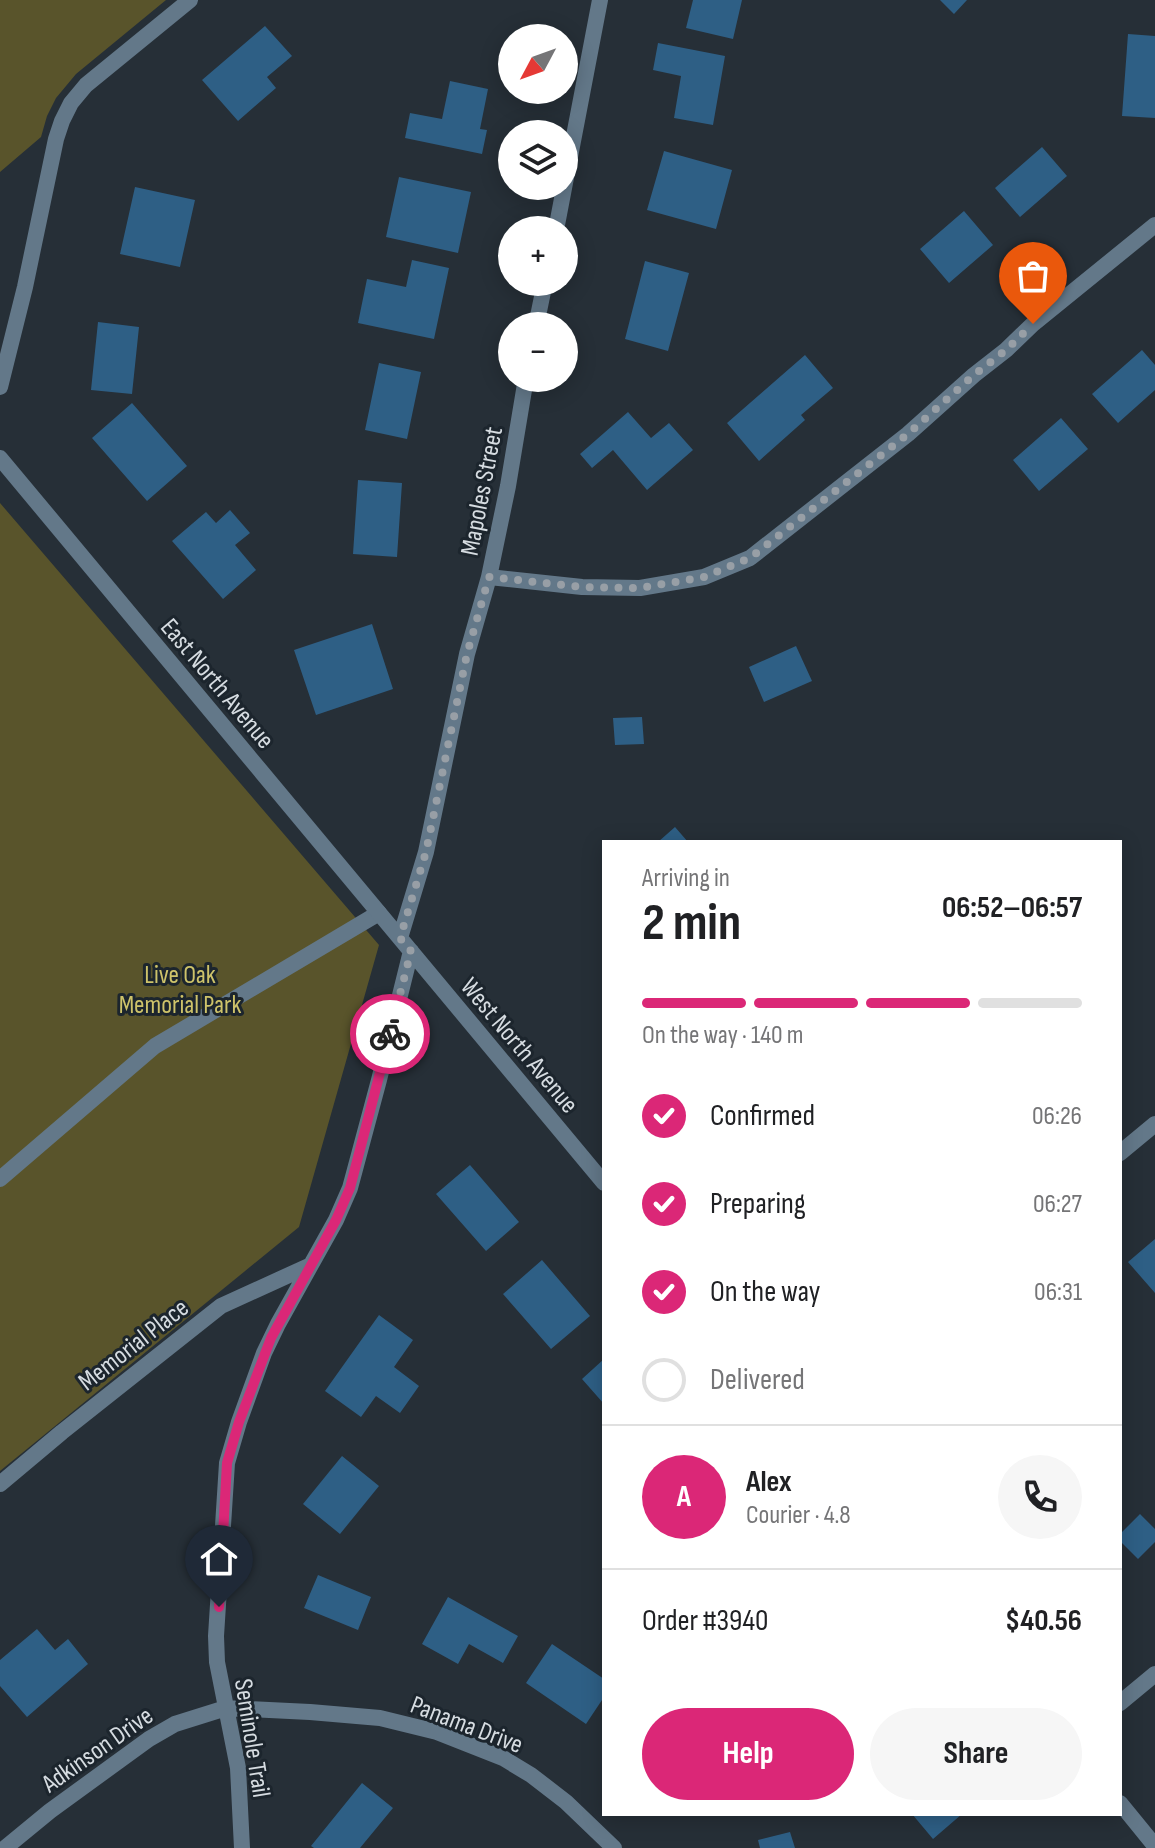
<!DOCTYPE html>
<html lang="en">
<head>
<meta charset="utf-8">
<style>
	body { margin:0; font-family:"Sofia Sans Condensed",sans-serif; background:#f6f6f6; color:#202124; height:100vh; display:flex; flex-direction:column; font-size:30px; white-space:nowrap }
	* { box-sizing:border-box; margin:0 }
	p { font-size:26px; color:#757577 }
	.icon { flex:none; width:44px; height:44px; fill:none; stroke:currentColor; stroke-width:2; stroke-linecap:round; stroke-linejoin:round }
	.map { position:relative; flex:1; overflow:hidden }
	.side { position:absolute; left:602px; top:840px; width:520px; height:976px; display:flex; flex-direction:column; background:#fff; border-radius:0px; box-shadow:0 4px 20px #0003 }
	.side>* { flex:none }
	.needle { width:52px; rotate:229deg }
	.controls { position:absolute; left:498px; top:24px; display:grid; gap:16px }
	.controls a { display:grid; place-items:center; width:80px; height:80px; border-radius:50%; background:#fff; box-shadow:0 4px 20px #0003; font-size:40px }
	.pin { position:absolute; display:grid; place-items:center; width:68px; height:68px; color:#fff; margin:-82px -34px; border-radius:50% 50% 50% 0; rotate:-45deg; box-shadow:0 0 8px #0007 }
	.pin .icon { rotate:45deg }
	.courier { position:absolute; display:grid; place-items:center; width:80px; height:80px; margin:-40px; border:6px solid #db2777; border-radius:50%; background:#fff; color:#222; box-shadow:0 2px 10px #0007 }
	.summary em { font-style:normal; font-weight:700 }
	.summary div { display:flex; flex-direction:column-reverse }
	.summary { display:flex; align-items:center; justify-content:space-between; height:136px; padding:0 40px }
	h1 { font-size:52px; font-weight:700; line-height:60px }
	.bar { display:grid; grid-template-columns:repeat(4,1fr); gap:12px 8px; align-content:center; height:96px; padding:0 40px }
	.bar i { height:10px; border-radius:6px; background:#e0e0e0 }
	.bar .on { background:#db2777 }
	.bar p { grid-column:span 4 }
	.line { display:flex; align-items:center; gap:20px; padding:0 40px; border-top:2px solid #e0e0e0 }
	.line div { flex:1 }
	.round { display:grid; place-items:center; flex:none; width:84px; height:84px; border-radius:42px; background:#f6f6f6 }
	ol { padding:0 40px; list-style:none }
	li { display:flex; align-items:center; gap:24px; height:88px }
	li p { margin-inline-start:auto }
	li .icon { padding:8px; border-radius:50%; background:#db2777; color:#fff; stroke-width:4 }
	li:last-child { color:#757577 }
	li i { width:44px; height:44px; border:4px solid #e0e0e0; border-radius:50% }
	.button { display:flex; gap:16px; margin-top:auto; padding:16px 40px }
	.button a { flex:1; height:92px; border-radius:48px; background:#db2777; color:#fff; font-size:32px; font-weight:700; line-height:92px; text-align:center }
	.button a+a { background:#f6f6f6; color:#202124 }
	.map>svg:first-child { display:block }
	.green { fill:#59542b }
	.building { fill:#2e5f85 }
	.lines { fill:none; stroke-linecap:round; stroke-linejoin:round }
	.lane { stroke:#637889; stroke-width:16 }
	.street { stroke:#637889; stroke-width:16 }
	.done { stroke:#989fa6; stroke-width:8; stroke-dasharray:0 14.4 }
	.route { stroke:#db2777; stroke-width:10 }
	.labels { text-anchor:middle; stroke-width:6; stroke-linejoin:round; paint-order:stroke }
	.street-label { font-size:26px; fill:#d6dce1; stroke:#1c252d }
	.park-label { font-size:26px; fill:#cec36a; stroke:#1c252d }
</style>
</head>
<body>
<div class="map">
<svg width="1155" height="1848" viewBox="0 0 1155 1848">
	<rect width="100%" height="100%" fill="#262f37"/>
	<!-- green -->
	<path class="green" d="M0 0H166L76 74 56 98 47 116 41 137 0 172Z
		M0 503 379 945 299 1227 0 1471Z"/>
	<!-- building -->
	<path class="building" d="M693 0H742L733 39 686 28Z
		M940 0H967L954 14Z
		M265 26 292 56 267 77 276 88 238 121 202 80Z
		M1128 34 1155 36V118L1122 116Z
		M658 43 725 56 713 125 674 118 681 76 653 70Z
		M450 81 488 89 480 129 487 130 482 154 405 138 410 113 442 119Z
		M1042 147 1067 176 1020 217 995 188Z
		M664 151 732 170 716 229 647 210Z
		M399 177 471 192 458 253 386 237Z
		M135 187 195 200 180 267 120 254Z
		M964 211 993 245 949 283 920 249Z
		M412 260 449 268 434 339 358 323 367 279 406 287Z
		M645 261 689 273 668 351 625 339Z
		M98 322 139 327 132 394 91 390Z
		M1142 350 1155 365V390L1118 423 1092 394Z
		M805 355 833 388 801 415 805 420 759 461 727 423Z
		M379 363 421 372 407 439 365 430Z
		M132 403 187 466 147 501 92 438Z
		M628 412 651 438 669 423 693 450 647 490 613 450 592 468 580 454Z
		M1061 418 1088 449 1039 491 1013 460Z
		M358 480 402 483 397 557 353 554Z
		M230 510 250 533 235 545 256 570 223 599 172 541 206 512 216 523Z
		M372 624 393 689 316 715 294 650Z
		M796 646 812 681 764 702 749 667Z
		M642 717 644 744 615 745 613 718Z
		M675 827 688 842H658Z
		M470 1165 519 1222 486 1251 436 1194Z
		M1155 1239V1293L1128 1262Z
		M542 1260 590 1316 551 1349 503 1294Z
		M379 1315 413 1340 394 1367 419 1386 400 1413 376 1396 361 1417 325 1391Z
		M604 1359V1404L582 1379Z
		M342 1456 379 1486 340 1534 303 1504Z
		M1140 1514 1155 1529V1542L1138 1559 1120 1541V1534Z
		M318 1575 371 1597 358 1630 304 1608Z
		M448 1597 518 1636 503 1663 469 1644 458 1664 422 1644Z
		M37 1629 55 1650 68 1639 88 1664 27 1717 0 1686V1660Z
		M552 1644 604 1679V1697L586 1724 526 1683Z
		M362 1783 393 1808 360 1848H314L311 1846Z
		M912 1814H962L933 1839Z
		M790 1832 795 1848H760L758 1840Z"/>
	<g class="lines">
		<!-- lane -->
		<path class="lane" d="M0 1179 155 1046 379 913"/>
		<!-- street -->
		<path class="street" d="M556 230 600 0
			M536 326 545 282
			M0 387 25 287 56 139 62 121 71 103 86 85 190 0
			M0 458 604 1183
			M489 577 582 587 640 588 704 577 750 558 908 434 974 375 1006 350 1033 324 1155 225
			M400 938 426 852 467 654 489 577 508 486 526 378
			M1120 1153 1155 1124
			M0 1484 62 1432 221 1306 311 1265
			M1120 1703 1155 1674
			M1120 1803 1155 1846
			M5 1848 50 1811 149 1739 175 1724 226 1708 310 1712 380 1718 437 1732 503 1758 531 1775 566 1802 614 1848
			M242 1848 238 1768 217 1662 216 1636 227 1463 239 1422 264 1353 278 1324 336 1220 350 1188 379 1080 411 951"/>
	</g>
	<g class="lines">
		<!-- done -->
		<path class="done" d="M390 1034 411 951 400 938 426 852 467 654 489 577 582 587 640 588 704 577 750 558 908 434 974 375 1006 350 1033 324"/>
		<!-- route -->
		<path class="route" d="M219 1607 227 1463 239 1422 271 1338 336 1220 350 1188 390 1034"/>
	</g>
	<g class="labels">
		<!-- street labels -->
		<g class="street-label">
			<text transform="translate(481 491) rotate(-79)" y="9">Mapoles Street</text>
			<text transform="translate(218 683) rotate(50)" y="9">East North Avenue</text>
			<text transform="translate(520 1045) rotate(50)" y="9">West North Avenue</text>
			<text transform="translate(133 1344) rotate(-38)" y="9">Memorial Place</text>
			<text transform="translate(467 1724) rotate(21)" y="9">Panama Drive</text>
			<text transform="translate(253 1738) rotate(81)" y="9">Seminole Trail</text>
			<text transform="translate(97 1749) rotate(-35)" y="9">Adkinson Drive</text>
		</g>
		<!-- park labels -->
		<g class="park-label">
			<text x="180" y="983">Live Oak<tspan x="180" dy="30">Memorial Park</tspan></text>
		</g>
	</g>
</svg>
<div class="controls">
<a><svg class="needle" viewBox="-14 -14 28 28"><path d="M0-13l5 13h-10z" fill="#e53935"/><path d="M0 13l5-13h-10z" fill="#757577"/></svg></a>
<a><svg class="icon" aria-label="layers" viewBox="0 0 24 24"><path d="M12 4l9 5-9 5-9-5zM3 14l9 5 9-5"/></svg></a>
<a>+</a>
<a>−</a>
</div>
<div class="pin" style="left:1033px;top:324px;background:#ea580c"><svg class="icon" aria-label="bag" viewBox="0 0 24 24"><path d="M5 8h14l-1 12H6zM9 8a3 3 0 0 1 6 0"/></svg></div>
<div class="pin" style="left:219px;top:1607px;background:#1f2937"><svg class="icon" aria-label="home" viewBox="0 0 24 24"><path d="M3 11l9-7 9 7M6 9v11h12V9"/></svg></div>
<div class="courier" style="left:390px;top:1034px"><svg class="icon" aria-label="bike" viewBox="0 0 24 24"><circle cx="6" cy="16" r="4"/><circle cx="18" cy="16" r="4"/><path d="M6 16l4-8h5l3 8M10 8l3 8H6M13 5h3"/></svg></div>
<section class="side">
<div class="summary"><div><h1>2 min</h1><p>Arriving in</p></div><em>06:52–06:57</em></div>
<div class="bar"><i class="on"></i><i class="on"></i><i class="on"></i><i></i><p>On the way · 140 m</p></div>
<ol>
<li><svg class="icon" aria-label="check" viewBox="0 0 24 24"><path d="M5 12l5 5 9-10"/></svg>Confirmed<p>06:26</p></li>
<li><svg class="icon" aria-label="check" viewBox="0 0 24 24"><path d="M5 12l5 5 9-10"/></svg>Preparing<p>06:27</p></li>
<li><svg class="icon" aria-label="check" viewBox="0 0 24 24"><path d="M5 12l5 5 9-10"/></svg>On the way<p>06:31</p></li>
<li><i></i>Delivered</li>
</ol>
<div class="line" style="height:144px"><b class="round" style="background:#db2777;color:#fff">A</b><div><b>Alex</b><p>Courier · 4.8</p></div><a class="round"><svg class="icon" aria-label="phone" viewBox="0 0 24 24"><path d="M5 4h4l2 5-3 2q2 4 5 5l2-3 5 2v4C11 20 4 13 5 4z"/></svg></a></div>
<div class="line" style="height:104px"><div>Order #3940</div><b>$40.56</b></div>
<div class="button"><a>Help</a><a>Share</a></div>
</section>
</div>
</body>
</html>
